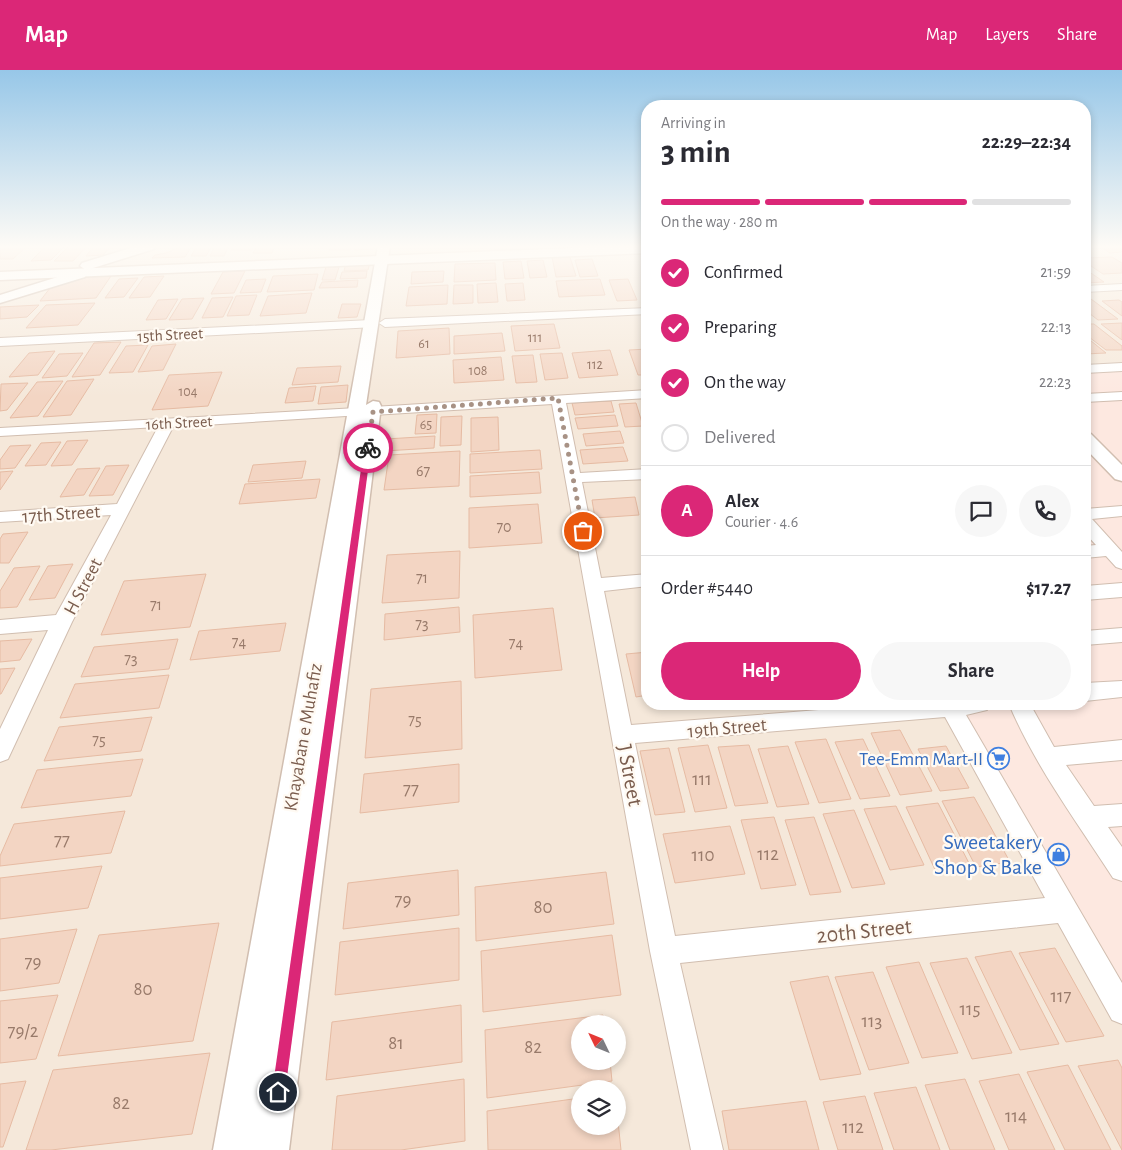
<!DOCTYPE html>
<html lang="en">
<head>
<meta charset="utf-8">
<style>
	body { margin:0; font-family:"Alegreya Sans",sans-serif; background:#f7f7f7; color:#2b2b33; height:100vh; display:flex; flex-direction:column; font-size:19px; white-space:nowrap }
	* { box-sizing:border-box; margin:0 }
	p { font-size:16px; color:#7c7c81 }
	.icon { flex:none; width:28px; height:28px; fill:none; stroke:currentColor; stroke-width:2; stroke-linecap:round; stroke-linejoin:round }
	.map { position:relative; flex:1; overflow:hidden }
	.drawer { position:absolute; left:641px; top:30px; width:450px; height:610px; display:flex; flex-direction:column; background:#fff; border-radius:20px; box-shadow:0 2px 8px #0003 }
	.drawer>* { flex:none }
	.needle { width:32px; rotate:313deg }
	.fabs { position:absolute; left:571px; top:945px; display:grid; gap:10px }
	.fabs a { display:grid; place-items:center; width:55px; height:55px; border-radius:50%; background:#fff; box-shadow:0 2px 8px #0003; font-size:25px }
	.pin { position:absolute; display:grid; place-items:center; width:42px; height:42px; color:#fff; margin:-21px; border:2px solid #fff; border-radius:50%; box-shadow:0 1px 5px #0007 }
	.courier { position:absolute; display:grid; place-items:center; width:50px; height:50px; margin:-25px; border:4px solid #db2777; border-radius:50%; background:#fff; color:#222; box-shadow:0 1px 6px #0007 }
	.overview em { font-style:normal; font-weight:700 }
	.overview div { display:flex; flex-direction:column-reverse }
	.overview { display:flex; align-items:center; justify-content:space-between; height:85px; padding:0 20px }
	h1 { font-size:32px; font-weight:700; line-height:38px }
	.bar { display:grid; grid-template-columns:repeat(4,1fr); gap:8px 5px; align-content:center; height:60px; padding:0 20px }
	.bar i { height:6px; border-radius:4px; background:#e1e1e2 }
	.bar .on { background:#db2777 }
	.bar p { grid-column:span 4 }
	.line { display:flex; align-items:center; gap:12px; padding:0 20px; border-top:1px solid #e1e1e2 }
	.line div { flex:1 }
	.round { display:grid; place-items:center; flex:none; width:52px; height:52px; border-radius:26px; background:#f7f7f7 }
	ol { padding:0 20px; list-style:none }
	li { display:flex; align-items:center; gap:15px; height:55px }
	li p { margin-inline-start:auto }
	li .icon { padding:5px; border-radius:50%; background:#db2777; color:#fff; stroke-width:4 }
	li:last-child { color:#7c7c81 }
	li i { width:28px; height:28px; border:2px solid #e1e1e2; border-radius:50% }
	.cta { display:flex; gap:10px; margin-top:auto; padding:10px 20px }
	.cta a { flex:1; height:58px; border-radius:30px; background:#db2777; color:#fff; font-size:20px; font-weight:700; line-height:58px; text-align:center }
	.cta a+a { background:#f7f7f7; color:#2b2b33 }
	header { display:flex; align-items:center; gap:30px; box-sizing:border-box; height:70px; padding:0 25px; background:#db2777; color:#fff }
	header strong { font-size:24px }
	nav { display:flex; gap:28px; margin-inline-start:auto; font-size:18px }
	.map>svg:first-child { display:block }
	.residential { fill:#f5e8da; fill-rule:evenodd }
	.commercial { fill:#fde8e0 }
	.building { fill:#f3d5c3; stroke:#e6bba3 }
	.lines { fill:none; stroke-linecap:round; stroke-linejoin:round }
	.minor-casing { stroke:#d1beb0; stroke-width:2 }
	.tertiary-casing { stroke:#d1beb0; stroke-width:3 }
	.secondary-casing { stroke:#d6c0b0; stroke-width:3 }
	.minor { fill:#fff; fill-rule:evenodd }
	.tertiary { fill:#fff; fill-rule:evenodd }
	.secondary { fill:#fff; fill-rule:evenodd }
	.route { fill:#db2777 }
	.done { stroke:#a89285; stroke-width:5; stroke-dasharray:0 9 }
	.labels { text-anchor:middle; stroke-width:4.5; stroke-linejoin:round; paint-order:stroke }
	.far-number-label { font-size:14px; fill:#987a6a }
	.far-street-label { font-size:16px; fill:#7a5c4d; stroke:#fffaf3 }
	.number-label { font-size:16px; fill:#987a6a }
	.street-label { font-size:19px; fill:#7a5c4d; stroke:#fffaf3 }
	.shop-label { font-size:19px; fill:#366cbe; stroke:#fffaf3; text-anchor:end }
	.near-number-label { font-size:19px; fill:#987a6a }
	.near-street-label { font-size:22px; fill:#7a5c4d; stroke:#fffaf3 }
	.near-shop-label { font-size:22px; fill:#366cbe; stroke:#fffaf3; text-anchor:end }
</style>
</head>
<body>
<header>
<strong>Map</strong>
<nav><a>Map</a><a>Layers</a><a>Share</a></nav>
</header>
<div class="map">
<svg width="1122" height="1080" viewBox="0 0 1122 1080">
	<rect width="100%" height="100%" fill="#fdf6ec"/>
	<!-- residential -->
	<path class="residential" d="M0 176H647L648 634H1085V176H1122V1080H0ZM580 954H618V991H580ZM580 1019H618V1056H580Z"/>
	<!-- commercial -->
	<path class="commercial" d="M1122 299V917L958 634H1085V302Z"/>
	<!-- building -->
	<path class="building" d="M0 176H27L13 189H0Z
		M46 176H65L51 190 31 191Z
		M69 176H87L73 191H54Z
		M94 176H111L103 185 86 186Z
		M182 176H192L185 187 152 188 155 185 166 183Z
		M197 176H212L206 186H191Z
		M215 176H229L224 186H210Z
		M234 176H253L252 180H231Z
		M257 176H275L272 183H253Z
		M331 176H351L350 180H329Z
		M354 176H374V179L354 180Z
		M1099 176H1118L1122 178V182L1110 183Z
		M552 187H570L576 206 556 207Z
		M1112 187 1122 193V203L1103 204 1085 192V188Z
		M592 189 598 206 580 207 575 190Z
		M543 190 547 207 530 208 527 191Z
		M521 191 524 208 505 209 503 192Z
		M370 192 368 200 344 201 346 193Z
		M495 193 496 210 454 212 455 194Z
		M326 197H339L335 210H322Z
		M1085 199 1104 212 1085 213Z
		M245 201 234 223 211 224 223 202Z
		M367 201 366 208 340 209 342 202Z
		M444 201 443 212 411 214 412 202Z
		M318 204 314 220 267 222 273 206Z
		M111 206 96 228 40 231 50 218 83 207Z
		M164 206 150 227 129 228 144 207Z
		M138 208 124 227 105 228 119 209Z
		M266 209 261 222 240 223 246 210Z
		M600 209 605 225 559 227 556 211Z
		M628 209 637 230 617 231 609 210Z
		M358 210 357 217 319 218 322 212Z
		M496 213 498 232 478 233 477 214Z
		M523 213 525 230 507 231 505 214Z
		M448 215 447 234 406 236 409 217Z
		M454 215H473V233L453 234Z
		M312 223 306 243 260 246 268 226Z
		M257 225 249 245 227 246 236 226Z
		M233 227 223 247 202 248 212 228Z
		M204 228 192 249 169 250 182 229Z
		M178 229 166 249 146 250 158 230Z
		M1085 229H1091L1118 249 1098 250 1085 240Z
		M1119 230 1122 232V246L1102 231Z
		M95 233 78 255 26 258 46 235Z
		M342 234H361L357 247 338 248Z
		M39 235 27 247 0 249V237Z
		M1122 253V270L1101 254Z
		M554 254 560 278 515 281 511 256Z
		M1085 254H1094L1122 276V280H1106L1085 264Z
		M449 258 450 284 396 288 398 261Z
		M502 263 505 281 454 284V266Z
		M1085 266 1106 283 1085 284Z
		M121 272 100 305 72 307 94 273Z
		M176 274 163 300 138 302 152 276Z
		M148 275 133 302 109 303 126 276Z
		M648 279V305H638L629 280Z
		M610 280 618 305 579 308 572 283Z
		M55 281 38 305 9 307 29 283Z
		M83 283 67 306 42 308 59 284Z
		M562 283 568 308 545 310 540 284Z
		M533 285 537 312 516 313 512 286Z
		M501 287 504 310 454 313 453 290Z
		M341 296 338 312 292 315 297 298Z
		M222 302 208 336 152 340 169 305Z
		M94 309 71 345 43 347 67 311Z
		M63 311 38 346 10 348 37 312Z
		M28 313 7 340 0 341 1 314Z
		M348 315 346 332 318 334 321 317Z
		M316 316 313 331 285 333 289 318Z
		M611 331 614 342 575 345 572 333Z
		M636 333 643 356 625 357 619 334Z
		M437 344 436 363 415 364 417 345Z
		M615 345 618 356 578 359 575 348Z
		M462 346 461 375 440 376 441 347Z
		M498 347 499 380 471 382V348Z
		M620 361 624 373 586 376 583 364Z
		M435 366 434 378 384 381 386 369Z
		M88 370 72 395 51 396 67 371Z
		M61 372 46 395 25 396 41 373Z
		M31 375 15 398 0 399V390L10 376Z
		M623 377 628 391 583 394 580 380Z
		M540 380 542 399 470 403V384Z
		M460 381 459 416 384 420 389 385Z
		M306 391 302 408 248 412 253 395Z
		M129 395 113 425 89 426 106 396Z
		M100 398 84 425 60 427 77 399Z
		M13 401 0 420V402Z
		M539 402 541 423 470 427V406Z
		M320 409 316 428 239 434 245 414Z
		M635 427 639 445 595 448 592 430Z
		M538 434 542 473 469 478V438Z
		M28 462 9 493H0V469L3 464Z
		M460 481 459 528 382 533 387 485Z
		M73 494 55 528 29 530 48 496Z
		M40 496 17 537 0 538V521L14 498Z
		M206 504 190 557 101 565 124 511Z
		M459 537 460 562 384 570 385 544Z
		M553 538 562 600 475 608 473 545Z
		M286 553 280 581 190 590 199 561Z
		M32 569 20 590 0 592V571Z
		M178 569 169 599 81 607 94 577Z
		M648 582V625L636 627 626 584Z
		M15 598 1 624H0V599Z
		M169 605 159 638 60 648 75 614Z
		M461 611 462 679 365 688 371 619Z
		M152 647 141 681 44 691 59 657Z
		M900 660 932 721 900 725 871 663Z
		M826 669 851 729 819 733 795 672Z
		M863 669 890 726 860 729 835 672Z
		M708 675 727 738 695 742 678 678Z
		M749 675 768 733 735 736 718 677Z
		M788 676 809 734 777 737 758 679Z
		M946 676 969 718 940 721 918 679Z
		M669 678 685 742 655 745 640 681Z
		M143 689 131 726 21 738 37 700Z
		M459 694V732L360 743 364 704Z
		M974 727 1010 792 976 797 942 731Z
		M938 733 972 799 937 804 906 737Z
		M896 736 924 795 890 800 864 739Z
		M854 740 885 814 852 818 823 744Z
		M125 741 111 783 0 796V786L14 754Z
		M774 747 796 815 761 819 741 750Z
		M814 747 841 822 810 825 785 750Z
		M730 756 745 804 675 813 663 764Z
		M102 796 88 838 0 849V808Z
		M458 800 459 845 343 859 348 813Z
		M606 802 614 854 476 871 475 817Z
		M219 853 193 971 58 986 99 865Z
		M459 858V910L335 925 340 872Z
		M77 859 59 913 0 921V869Z
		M612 865 621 925 483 942 481 881Z
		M1055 878 1104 966 1066 972 1019 883Z
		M1011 881 1059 974 1020 980 975 887Z
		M967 888 1012 983 972 989 930 893Z
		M919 892 958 983 922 988 886 897Z
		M873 902 909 993 869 1000 835 907Z
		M828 906 861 1004 820 1010 790 912Z
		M58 925 36 989 0 993V931Z
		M461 935 462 992 326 1010 332 952Z
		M603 945 605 954H580V991H610L612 1011 487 1028 485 960Z
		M210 983 192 1064 51 1080H26L53 1000Z
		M1118 990 1122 998V1080L1078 996Z
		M1068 995 1111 1080H1065L1027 1002Z
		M1019 1004 1055 1080H1009L979 1011Z
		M464 1009 465 1071 401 1080H332L337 1026Z
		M965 1009 995 1080H950L925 1015Z
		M26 1011 3 1077H0V1014Z
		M916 1017 940 1080H894L874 1023Z
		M865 1026 883 1080H838L823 1032Z
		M580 1028V1056H618V1051L621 1080H488L487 1041Z
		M806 1031 819 1080H729L722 1041Z"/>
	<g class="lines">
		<defs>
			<path id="minor" d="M1122 214V220L1085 222V216Z
				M648 238V244L385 257 379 253 385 249Z
				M371 250 377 254 375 257 0 276V268Z
				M1122 293V301L1085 303V295Z
				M648 320V328L566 333 580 403 648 399V409L582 412 601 508 648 504V516L604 521 631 655 894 634H990L987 640 966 645 1122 913V954L1112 950 1058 853 680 893 723 1080H691L650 881 552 334 373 345 366 341 373 337ZM945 647 1045 828 675 866 635 673Z
				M1122 322V330L1085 332V324Z
				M357 338 362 339 364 342 362 345 173 357 72 552 8 689 0 692V659L48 560 0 564V550L56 545 111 445 0 452V442L117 434 158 357 0 366V358Z
				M1122 436V446L1092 449 1122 482V499L1116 497 1106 486 1085 488V476L1096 475 1085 463V439Z
				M1122 513V527L1085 530V516Z
				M1122 558V572L1085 575V561Z
				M1122 611V627L1085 631V613Z
				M1009 634H1030L1054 677 1122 670V690L1066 695 1094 736 1122 734V756L1108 757 1122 777V811L1113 808C1077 752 1035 696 1009 634Z"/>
			<path id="tertiary" d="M137 176H156L154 179 90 199 86 200 80 196 82 193Z
				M378 176H390L366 335 373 331 379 332 381 336 289 1080H213Z
				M80 200 85 201 86 204 85 207 0 233V225Z
				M1085 363 1091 364 1122 395V411L1115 409 1085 378Z"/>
			<path id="secondary" d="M618 176H648V183L0 210V202Z"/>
		</defs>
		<!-- minor casing -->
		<use href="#minor" class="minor-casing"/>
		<!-- tertiary casing -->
		<use href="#tertiary" class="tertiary-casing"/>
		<!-- secondary casing -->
		<use href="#secondary" class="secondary-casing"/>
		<!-- minor -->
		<use href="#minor" class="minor"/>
		<!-- tertiary -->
		<use href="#tertiary" class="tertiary"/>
		<!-- secondary -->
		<use href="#secondary" class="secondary"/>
	</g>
	<!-- sky -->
	<linearGradient id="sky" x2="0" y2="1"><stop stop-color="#97c7e8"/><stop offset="0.54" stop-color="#fefbf6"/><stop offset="1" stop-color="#fefbf6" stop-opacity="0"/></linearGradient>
	<rect width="1122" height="327" fill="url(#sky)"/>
	<!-- route -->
	<path class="route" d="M368 376 371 378 285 1022 283 1027 278 1029 273 1027 272 1022 364 378Z"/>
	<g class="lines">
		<!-- done -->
		<path class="done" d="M368 378 373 342 558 328 583 461"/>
	</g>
	<!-- icons -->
	<defs>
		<symbol id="supermarket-ring" viewBox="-11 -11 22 22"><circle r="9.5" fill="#fffaf3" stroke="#3f7fe0" stroke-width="1.5"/><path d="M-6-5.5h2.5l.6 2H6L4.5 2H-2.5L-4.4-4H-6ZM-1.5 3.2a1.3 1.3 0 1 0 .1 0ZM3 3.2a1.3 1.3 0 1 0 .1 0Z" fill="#3f7fe0"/></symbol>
		<symbol id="shop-ring" viewBox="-11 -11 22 22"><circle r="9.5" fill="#fffaf3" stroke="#3f7fe0" stroke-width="1.5"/><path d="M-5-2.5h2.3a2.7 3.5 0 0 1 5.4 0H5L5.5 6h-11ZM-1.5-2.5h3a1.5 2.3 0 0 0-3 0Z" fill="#3f7fe0"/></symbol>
	</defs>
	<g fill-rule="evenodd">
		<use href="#supermarket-ring" x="986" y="676" width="25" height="25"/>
		<use href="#shop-ring" x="1046" y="772" width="25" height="25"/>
	</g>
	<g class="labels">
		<!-- far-number labels -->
		<g class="far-number-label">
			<text x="535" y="272">111</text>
			<text x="424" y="278">61</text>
			<text x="595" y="299">112</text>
			<text x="478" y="305">108</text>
			<text x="188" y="326">104</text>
			<text x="426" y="359">65</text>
		</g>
		<!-- far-street labels -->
		<g class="far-street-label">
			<text transform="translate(170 264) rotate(-3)" y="6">15th Street</text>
			<text transform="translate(179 352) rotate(-3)" y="6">16th Street</text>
		</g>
		<!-- number labels -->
		<g class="number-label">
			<text x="423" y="406">67</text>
			<text x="504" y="462">70</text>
			<text x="422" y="513">71</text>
			<text x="156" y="540">71</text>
			<text x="422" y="559">73</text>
			<text x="239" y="577">74</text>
			<text x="516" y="578">74</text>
			<text x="131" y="594">73</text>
			<text x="415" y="655">75</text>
			<text x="99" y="675">75</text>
		</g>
		<!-- street labels -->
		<g class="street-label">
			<text transform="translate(61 443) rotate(-4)" y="7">17th Street</text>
			<text transform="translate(82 516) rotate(-62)" y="7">H Street</text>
			<text transform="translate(727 657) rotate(-5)" y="7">19th Street</text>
			<text transform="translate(302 667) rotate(-80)" y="7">Khayaban e Muhafiz</text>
		</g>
		<!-- shop labels -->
		<g class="shop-label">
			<text x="983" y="695">Tee-Emm Mart-II</text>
		</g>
		<!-- near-number labels -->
		<g class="near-number-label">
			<text x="702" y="715">111</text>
			<text x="411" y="725">77</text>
			<text x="62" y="776">77</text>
			<text x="768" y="790">112</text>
			<text x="703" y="791">110</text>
			<text x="403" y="836">79</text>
			<text x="543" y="843">80</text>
			<text x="33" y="898">79</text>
			<text x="143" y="925">80</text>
			<text x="1061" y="932">117</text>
			<text x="970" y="945">115</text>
			<text x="872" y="957">113</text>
			<text x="23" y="967">79/2</text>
			<text x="396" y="979">81</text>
			<text x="533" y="983">82</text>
			<text x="121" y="1039">82</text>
			<text x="1016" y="1052">114</text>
			<text x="853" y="1063">112</text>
		</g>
		<!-- near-street labels -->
		<g class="near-street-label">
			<text transform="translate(631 705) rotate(79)" y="8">J Street</text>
			<text transform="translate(864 860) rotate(-6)" y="8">20th Street</text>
		</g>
		<!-- near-shop labels -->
		<g class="near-shop-label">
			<text x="1042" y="779">Sweetakery<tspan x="1042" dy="25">Shop &amp; Bake</tspan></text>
		</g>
	</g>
</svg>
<div class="fabs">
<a><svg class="needle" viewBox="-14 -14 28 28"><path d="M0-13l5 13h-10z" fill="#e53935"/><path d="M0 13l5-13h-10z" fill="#7c7c81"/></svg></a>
<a><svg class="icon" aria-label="layers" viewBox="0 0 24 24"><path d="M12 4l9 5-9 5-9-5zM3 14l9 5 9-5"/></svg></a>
</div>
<div class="pin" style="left:583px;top:461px;background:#ea580c"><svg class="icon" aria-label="bag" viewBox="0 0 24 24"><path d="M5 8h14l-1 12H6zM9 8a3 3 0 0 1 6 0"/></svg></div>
<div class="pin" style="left:278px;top:1022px;background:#1f2937"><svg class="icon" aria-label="home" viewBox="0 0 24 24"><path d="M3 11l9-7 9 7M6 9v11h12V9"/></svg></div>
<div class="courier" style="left:368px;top:378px"><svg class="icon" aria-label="bike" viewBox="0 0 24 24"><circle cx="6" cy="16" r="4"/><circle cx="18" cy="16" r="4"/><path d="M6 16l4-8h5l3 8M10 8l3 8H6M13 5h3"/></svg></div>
<section class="drawer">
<div class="overview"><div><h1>3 min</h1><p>Arriving in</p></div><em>22:29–22:34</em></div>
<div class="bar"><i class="on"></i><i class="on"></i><i class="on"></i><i></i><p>On the way · 280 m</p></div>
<ol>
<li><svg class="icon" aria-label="check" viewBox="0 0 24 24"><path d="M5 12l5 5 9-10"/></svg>Confirmed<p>21:59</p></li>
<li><svg class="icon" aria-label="check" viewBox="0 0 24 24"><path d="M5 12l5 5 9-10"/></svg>Preparing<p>22:13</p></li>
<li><svg class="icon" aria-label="check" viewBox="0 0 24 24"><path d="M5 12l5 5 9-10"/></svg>On the way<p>22:23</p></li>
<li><i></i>Delivered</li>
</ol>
<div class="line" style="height:90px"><b class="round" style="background:#db2777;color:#fff">A</b><div><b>Alex</b><p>Courier · 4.6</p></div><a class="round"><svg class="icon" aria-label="chat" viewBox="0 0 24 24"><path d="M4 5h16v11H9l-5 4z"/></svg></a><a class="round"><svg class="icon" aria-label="phone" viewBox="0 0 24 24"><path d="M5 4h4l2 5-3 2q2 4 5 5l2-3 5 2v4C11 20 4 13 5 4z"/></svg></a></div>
<div class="line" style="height:65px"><div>Order #5440</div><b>$17.27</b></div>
<div class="cta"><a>Help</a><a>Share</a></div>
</section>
</div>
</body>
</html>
